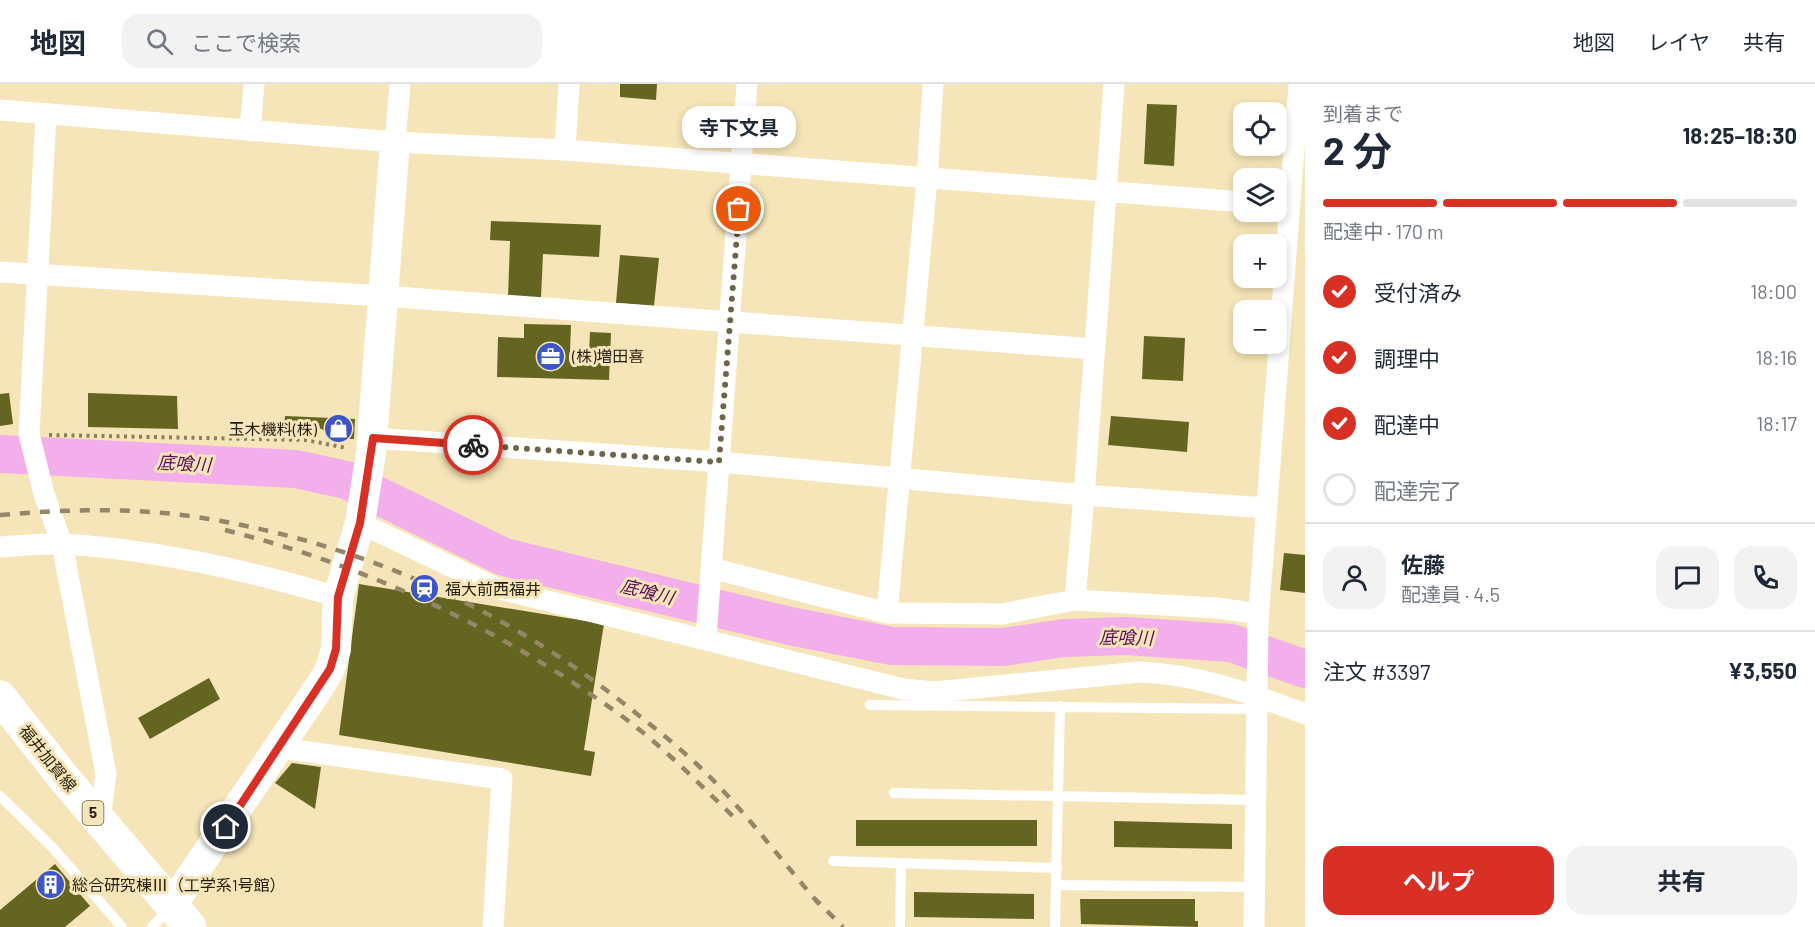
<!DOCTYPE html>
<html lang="ja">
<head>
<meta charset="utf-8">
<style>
	body { margin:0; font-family:Barlow,"Noto Sans JP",sans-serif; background:#f2f2f3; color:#1f2937; height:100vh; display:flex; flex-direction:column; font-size:22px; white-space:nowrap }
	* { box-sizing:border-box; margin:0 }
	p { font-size:20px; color:#747a83 }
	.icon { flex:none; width:33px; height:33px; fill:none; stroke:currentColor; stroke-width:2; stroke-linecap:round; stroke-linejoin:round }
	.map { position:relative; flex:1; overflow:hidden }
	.sheet { display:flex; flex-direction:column; background:#fff; width:510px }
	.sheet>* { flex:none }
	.fabs { position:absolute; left:1233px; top:18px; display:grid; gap:12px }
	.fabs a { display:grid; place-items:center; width:54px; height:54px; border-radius:12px; background:#fff; box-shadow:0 3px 9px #0003; font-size:30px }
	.pin { position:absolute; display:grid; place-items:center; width:51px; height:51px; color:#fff; margin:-26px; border:3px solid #fff; border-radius:50%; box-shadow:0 2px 6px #0007 }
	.courier { position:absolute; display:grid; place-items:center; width:60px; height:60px; margin:-30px; border:4px solid #d93025; border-radius:50%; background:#fff; color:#222; box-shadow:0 2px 8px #0007 }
	.bubble { position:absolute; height:42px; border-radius:18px; background:#fff; box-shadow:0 3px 9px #0003; font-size:20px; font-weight:700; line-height:42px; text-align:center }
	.overview em { font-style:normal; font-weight:700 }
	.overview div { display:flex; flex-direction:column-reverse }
	.overview { display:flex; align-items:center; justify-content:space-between; height:102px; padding:0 18px }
	h1 { font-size:39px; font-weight:700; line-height:45px }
	.bar { display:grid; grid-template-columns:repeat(4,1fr); gap:9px 6px; align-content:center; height:72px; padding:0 18px }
	.bar i { height:8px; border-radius:4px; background:#e0e1e3 }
	.bar .current { background:#d93025 }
	.bar p { grid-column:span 4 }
	.line { display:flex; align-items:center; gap:15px; padding:0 18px; border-top:2px solid #e0e1e3 }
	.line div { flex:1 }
	.round { display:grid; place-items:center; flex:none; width:63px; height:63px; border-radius:18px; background:#f2f2f3 }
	ol { padding:0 18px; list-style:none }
	li { display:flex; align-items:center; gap:18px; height:66px }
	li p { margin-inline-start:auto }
	li .icon { padding:6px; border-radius:50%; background:#d93025; color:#fff; stroke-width:4 }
	li:last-child { color:#747a83 }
	li i { width:33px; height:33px; border:3px solid #e0e1e3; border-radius:50% }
	.action { display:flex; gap:12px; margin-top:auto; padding:12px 18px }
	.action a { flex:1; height:69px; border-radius:18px; background:#d93025; color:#fff; font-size:24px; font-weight:700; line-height:69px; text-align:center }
	.action a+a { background:#f2f2f3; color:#1f2937 }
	header { display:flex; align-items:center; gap:36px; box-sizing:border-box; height:84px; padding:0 30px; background:#fff; border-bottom:2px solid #e0e1e3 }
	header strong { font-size:28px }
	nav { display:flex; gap:33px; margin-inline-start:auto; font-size:21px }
	.search { width:420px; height:54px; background:#f2f2f3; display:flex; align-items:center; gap:15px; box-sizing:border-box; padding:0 21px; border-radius:18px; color:#747a83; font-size:22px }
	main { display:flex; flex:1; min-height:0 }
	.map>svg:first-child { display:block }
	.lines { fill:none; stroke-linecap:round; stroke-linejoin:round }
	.river { stroke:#f2afec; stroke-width:38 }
	.building { fill:#656522 }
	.path { stroke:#8a7e5f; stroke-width:4; stroke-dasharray:3 4.5; stroke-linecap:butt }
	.lane { stroke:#fff; stroke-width:10 }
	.street { stroke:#fff; stroke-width:21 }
	.secondary { stroke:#fff; stroke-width:30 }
	.primary { stroke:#fff; stroke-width:33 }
	.rail { stroke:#938767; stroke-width:4.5; stroke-dasharray:10 10; stroke-linecap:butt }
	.done { stroke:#6e6449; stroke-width:6; stroke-dasharray:0 10.8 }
	.route { stroke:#d93025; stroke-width:8 }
	.labels { text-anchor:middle; stroke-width:6; stroke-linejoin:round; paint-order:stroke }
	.shield { fill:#f6e5b8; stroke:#645a40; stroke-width:1.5 }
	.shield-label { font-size:15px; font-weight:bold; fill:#251f0d }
	.poi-label { font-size:16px; fill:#251f0d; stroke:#f6e5b8; text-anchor:start }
	.street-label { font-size:16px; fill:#251f0d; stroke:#f6e5b8 }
	.water-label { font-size:18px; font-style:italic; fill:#5b0c59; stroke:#f6e5b8 }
</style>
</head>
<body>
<header>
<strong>地図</strong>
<div class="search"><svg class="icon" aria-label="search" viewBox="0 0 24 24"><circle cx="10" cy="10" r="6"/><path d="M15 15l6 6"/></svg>ここで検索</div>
<nav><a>地図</a><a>レイヤ</a><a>共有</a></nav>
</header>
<main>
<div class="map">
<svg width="1305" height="843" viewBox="0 0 1305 843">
	<rect width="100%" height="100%" fill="#f6e5b8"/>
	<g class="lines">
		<!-- river -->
		<path class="river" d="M0 370 296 385 346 396 504 473 790 542 892 562 1003 563 1064 554 1126 552 1231 559 1305 585"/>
	</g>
	<!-- building -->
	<path class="building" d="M620 0H657L656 16 620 13Z
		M1147 20 1177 21 1174 82 1144 80Z
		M491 137 601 141 599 173 543 170 541 214 508 213 510 157 490 156Z
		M620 171 659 174 654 222 616 219Z
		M524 240 571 241 570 268 589 269 590 248 611 249 609 296 497 293 498 253 524 254Z
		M1144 252 1185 254 1183 297 1142 295Z
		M9 309 13 340 0 342V310Z
		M88 309 177 312 178 345 88 343Z
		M285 332 355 335 354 355H344L319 344 284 342Z
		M1111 332 1189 338 1187 368 1108 361Z
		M1284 469 1305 471V509L1280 506Z
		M359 500 604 540 584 666 595 668 591 692 339 651Z
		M209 594 220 615 150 655 138 634Z
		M292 679 321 683 315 725 275 699Z
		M856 736H1037V762H856Z
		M1114 737 1232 740V765L1114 763Z
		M55 780 90 822 65 843H0V826Z
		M914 808 1034 810V835L914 833Z
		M1080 815H1195V837H1198V843L1081 840Z"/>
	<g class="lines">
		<!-- path -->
		<path class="path" d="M49 351 306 356 347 364"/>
		<!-- lane -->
		<path class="lane" d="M870 621 1255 625
			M894 709 1255 716
			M0 712 53 764 122 843
			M833 777 1057 784
			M1056 801 1254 803
			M152 843 170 824
			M900 843 901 780
			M1055 843 1060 622"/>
		<!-- street -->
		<path class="street" d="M0 26 395 58 565 66 1244 118
			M46 30 29 350 44 410 62 460 106 690 100 737
			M250 47 254 0
			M395 58 400 0
			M565 66 569 0
			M0 188 383 212 1095 265
			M373 354 719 378 1084 411 1114 0
			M360 439 496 504 903 605 934 608 1140 588C1197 590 1253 610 1305 630
			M0 463C21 462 43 459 64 460 158 466 248 486 338 513
			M711 484 887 529 1002 530 1075 516 1217 524 1259 530
			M1075 516 1084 411 1267 424
			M887 529 927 95 933 0
			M706 554 747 0
			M280 664 502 695 493 843
			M1254 843 1258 538 1299 0"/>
		<!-- secondary -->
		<path class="secondary" d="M172 821 320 602 330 585 336 565 338 513 360 439 371 369 395 58"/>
		<!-- primary -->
		<path class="primary" d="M0 613 63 693 190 843"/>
		<!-- rail -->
		<path class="rail" d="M0 431C69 425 141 423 209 435 371 462 515 530 642 634 665 652 689 672 710 693 749 733 783 778 819 820
			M225 446C368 482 499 544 619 630 662 661 699 700 737 736
			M813 813 843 843"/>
	</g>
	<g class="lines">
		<!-- done -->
		<path class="done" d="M473 361 719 378 739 125"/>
		<!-- route -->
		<path class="route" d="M226 743 330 585 336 565 338 513 360 439 373 354 473 361"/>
	</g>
	<!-- icons -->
	<defs>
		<symbol id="office-disc" viewBox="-11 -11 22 22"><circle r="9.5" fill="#3c55c8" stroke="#f6e5b8"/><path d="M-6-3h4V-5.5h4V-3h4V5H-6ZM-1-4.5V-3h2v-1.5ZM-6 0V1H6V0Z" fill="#fff"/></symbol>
		<symbol id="shop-disc" viewBox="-11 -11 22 22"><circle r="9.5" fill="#3c55c8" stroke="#f6e5b8"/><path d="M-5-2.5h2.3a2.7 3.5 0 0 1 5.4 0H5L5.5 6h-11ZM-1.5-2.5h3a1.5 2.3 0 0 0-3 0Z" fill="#fff"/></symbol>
		<symbol id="station-disc" viewBox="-11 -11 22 22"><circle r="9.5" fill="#3c55c8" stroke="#f6e5b8"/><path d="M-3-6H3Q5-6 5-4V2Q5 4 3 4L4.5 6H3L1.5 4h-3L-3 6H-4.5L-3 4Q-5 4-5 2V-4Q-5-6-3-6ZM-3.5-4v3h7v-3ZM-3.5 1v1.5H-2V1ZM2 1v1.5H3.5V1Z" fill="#fff"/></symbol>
		<symbol id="building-disc" viewBox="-11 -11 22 22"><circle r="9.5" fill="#3c55c8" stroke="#f6e5b8"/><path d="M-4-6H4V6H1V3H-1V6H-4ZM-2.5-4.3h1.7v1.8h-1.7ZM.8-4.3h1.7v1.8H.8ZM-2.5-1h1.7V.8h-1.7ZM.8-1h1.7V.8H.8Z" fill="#fff"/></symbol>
	</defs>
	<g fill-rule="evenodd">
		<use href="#office-disc" x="534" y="256" width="33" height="33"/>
		<use href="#shop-disc" x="322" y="328" width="33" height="33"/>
		<use href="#station-disc" x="408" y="488" width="33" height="33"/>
		<use href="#building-disc" x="34" y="784" width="33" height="33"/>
	</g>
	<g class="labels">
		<!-- shield labels -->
		<rect class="shield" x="82.5" y="717" width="21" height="24" rx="4.5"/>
		<g class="shield-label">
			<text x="93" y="734">5</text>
		</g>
		<!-- poi labels -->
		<g class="poi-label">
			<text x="572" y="278">(株)増田喜</text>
			<text x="317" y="351" text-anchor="end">玉木機料(株)</text>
			<text x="445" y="511">福大前西福井</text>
			<text x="72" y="807">総合研究棟Ⅲ（工学系1号館）</text>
		</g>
		<!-- street labels -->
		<g class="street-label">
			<text transform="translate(48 674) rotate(51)" y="6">福井加賀線</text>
		</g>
		<!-- water labels -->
		<g class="water-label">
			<text transform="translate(184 380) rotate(3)" y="6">底喰川</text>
			<text transform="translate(647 508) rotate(14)" y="6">底喰川</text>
			<text transform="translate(1126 554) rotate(1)" y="6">底喰川</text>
		</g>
	</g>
</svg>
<div class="fabs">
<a><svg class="icon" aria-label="locate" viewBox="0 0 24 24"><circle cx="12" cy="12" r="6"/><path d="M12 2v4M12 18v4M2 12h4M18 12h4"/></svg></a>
<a><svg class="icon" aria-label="layers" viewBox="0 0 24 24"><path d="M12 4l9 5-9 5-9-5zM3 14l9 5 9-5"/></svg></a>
<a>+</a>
<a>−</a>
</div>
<div class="pin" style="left:739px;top:125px;background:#ea580c"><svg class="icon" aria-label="bag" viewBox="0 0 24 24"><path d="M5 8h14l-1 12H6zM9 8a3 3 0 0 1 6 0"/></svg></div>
<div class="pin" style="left:226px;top:743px;background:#1f2937"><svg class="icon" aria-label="home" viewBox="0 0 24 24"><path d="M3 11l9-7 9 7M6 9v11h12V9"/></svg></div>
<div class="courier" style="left:473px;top:361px"><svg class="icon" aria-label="bike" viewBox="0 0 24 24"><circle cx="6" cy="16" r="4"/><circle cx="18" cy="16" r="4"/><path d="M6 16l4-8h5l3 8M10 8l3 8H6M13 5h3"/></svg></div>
<div class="bubble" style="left:682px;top:22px;width:114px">寺下文具</div>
</div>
<section class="sheet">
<div class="overview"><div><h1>2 分</h1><p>到着まで</p></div><em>18:25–18:30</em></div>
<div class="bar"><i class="current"></i><i class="current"></i><i class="current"></i><i></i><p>配達中 · 170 m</p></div>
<ol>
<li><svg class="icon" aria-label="check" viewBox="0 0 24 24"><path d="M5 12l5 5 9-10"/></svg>受付済み<p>18:00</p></li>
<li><svg class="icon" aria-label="check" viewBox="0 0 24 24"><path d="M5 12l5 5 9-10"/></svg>調理中<p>18:16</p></li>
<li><svg class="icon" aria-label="check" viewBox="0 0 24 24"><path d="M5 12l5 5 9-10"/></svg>配達中<p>18:17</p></li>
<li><i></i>配達完了</li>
</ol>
<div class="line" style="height:108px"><a class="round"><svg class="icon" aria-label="person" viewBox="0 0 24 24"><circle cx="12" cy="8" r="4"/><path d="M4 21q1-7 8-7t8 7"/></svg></a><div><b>佐藤</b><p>配達員 · 4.5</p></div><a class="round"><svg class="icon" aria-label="chat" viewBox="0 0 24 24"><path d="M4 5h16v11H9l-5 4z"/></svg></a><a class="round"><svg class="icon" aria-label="phone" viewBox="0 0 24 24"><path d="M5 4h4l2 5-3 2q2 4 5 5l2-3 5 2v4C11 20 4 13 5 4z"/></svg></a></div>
<div class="line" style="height:78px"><div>注文 #3397</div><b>¥3,550</b></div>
<div class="action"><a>ヘルプ</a><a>共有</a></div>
</section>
</main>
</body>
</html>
